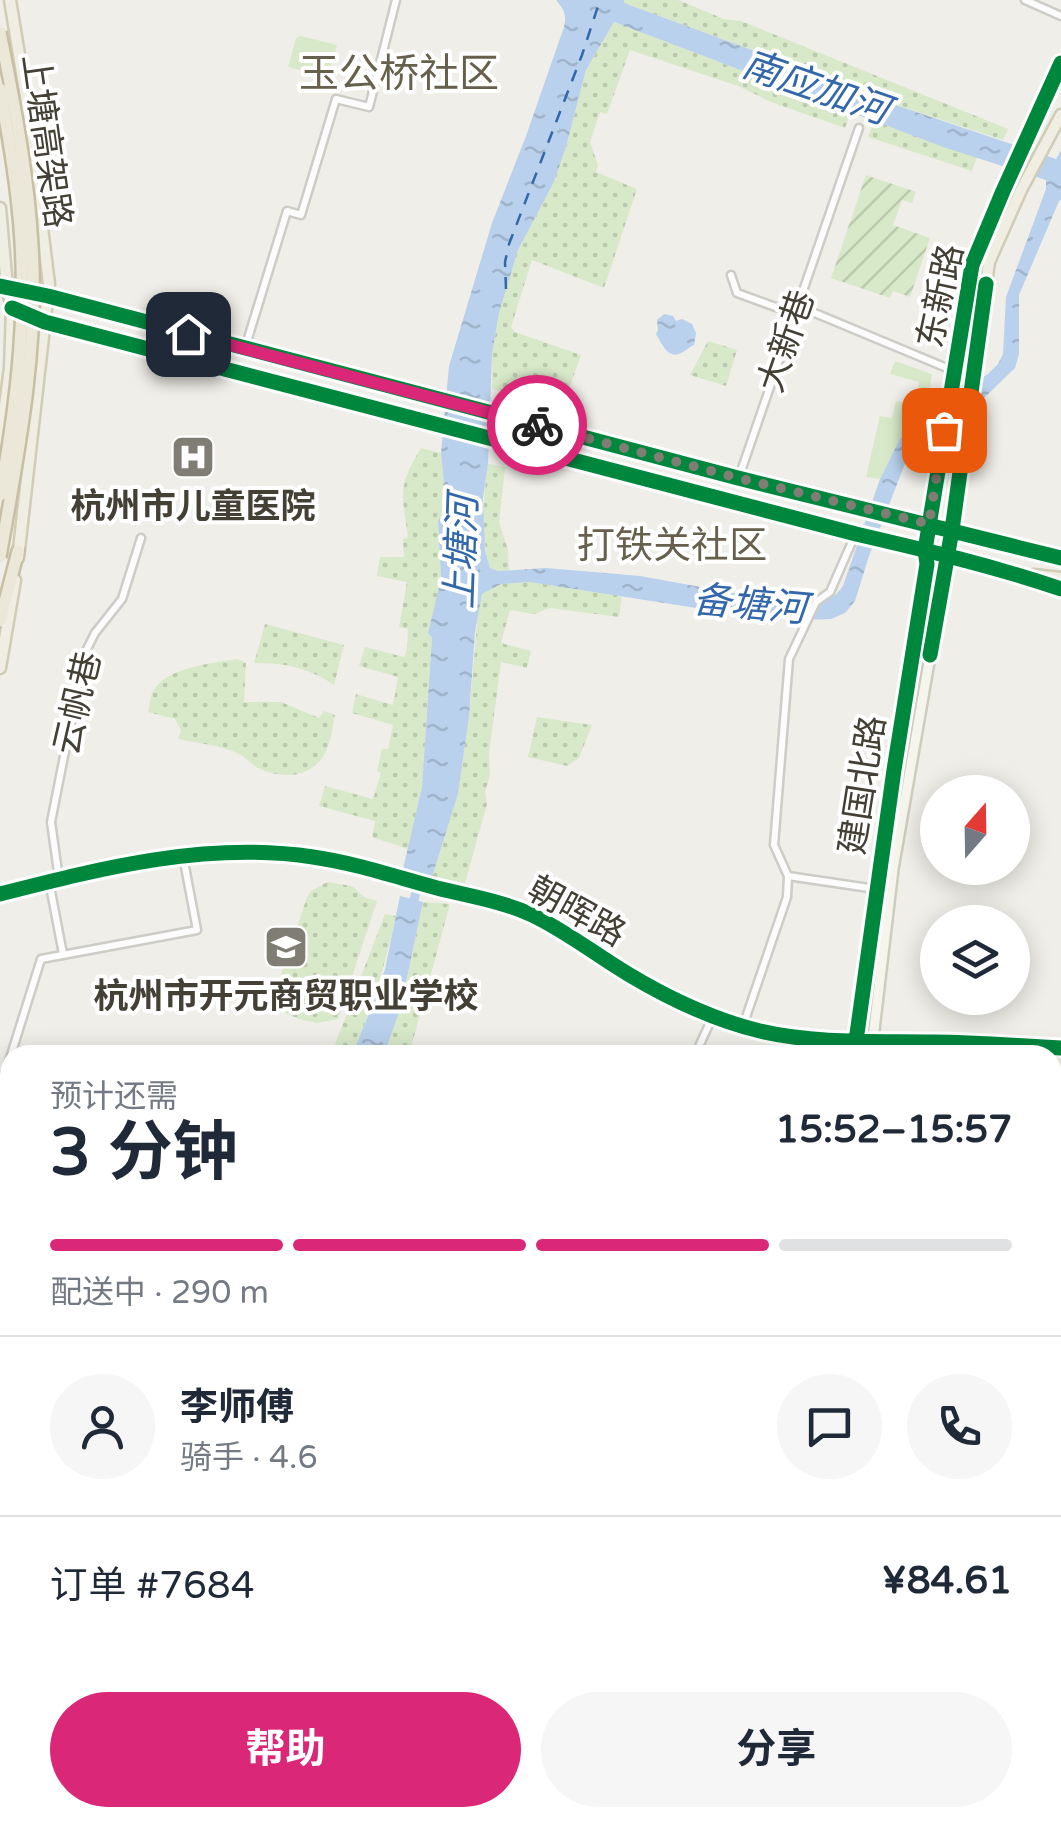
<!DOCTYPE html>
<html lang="zh">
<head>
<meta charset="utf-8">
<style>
	body { margin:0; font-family:"Varela Round","Noto Sans SC",sans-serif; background:#f6f6f7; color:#1f2937; height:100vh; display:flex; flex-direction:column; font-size:38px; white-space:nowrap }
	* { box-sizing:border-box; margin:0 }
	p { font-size:32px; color:#747a83 }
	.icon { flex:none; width:55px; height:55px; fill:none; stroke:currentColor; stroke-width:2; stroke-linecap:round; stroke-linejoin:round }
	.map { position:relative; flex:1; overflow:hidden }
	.drawer { position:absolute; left:0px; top:1045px; width:1062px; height:782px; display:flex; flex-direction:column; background:#fff; border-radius:30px 30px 0 0; box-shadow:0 5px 25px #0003 }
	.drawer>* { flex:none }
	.needle { width:65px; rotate:20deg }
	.tools { position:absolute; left:920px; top:775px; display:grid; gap:20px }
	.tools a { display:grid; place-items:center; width:110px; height:110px; border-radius:50%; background:#fff; box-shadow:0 5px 25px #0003; font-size:50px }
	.pin { position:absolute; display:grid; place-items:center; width:85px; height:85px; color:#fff; margin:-42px; border-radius:20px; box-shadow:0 5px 15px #0006 }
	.courier { position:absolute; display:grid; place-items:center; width:100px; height:100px; margin:-50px; border:8px solid #db2777; border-radius:50%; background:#fff; color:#222; box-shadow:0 2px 12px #0007 }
	.summary em { font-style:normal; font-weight:700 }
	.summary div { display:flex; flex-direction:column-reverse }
	.summary { display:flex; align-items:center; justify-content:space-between; height:170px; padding:0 50px }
	h1 { font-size:65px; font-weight:700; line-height:75px }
	.bar { display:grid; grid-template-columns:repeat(4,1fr); gap:15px 10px; align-content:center; height:120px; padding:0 50px }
	.bar i { height:12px; border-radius:8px; background:#e0e1e3 }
	.bar .on { background:#db2777 }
	.bar p { grid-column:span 4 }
	.line { display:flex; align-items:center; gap:25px; padding:0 50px; border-top:2px solid #e0e1e3 }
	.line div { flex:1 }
	.round { display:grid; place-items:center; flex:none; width:105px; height:105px; border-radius:52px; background:#f6f6f7 }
	.action { display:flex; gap:20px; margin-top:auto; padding:20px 50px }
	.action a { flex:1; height:115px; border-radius:60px; background:#db2777; color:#fff; font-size:40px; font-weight:700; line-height:115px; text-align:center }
	.action a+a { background:#f6f6f7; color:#1f2937 }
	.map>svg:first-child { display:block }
	.grass { fill:#d8e9c9 }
	.park { fill:url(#park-dots) }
	.garden { fill:url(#garden-furrows) }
	.water { fill:url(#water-ripples); fill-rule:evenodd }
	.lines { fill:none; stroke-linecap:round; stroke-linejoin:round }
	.canal { stroke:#b9d1ec; stroke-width:9 }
	.ferry { stroke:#3267ac; stroke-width:2.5; stroke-dasharray:12 10; stroke-linecap:butt }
	.highway-tunnel { stroke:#cdcbc4; stroke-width:11; stroke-dasharray:11 5.5; stroke-linecap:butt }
	.street-casing { stroke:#cdccc6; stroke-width:11 }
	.secondary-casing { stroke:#ceccbf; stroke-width:14 }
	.primary-casing { stroke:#d1ccb6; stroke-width:15 }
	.highway-casing { stroke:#c6bfa4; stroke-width:16 }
	.street { stroke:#fdfcfc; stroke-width:6 }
	.secondary { stroke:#f6f5ed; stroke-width:9 }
	.primary { stroke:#f0eee3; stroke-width:10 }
	.highway { stroke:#ebe7d9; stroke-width:11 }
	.highway-bridge-casing { stroke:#c6bfa4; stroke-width:16; stroke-linecap:butt }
	.highway-bridge { stroke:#ebe7d9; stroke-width:11 }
	.cycleway-casing { stroke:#fff; stroke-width:21 }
	.cycleway { stroke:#00873e; stroke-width:15 }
	.done { stroke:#807d74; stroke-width:10; stroke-dasharray:0 18 }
	.route { stroke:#db2777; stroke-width:12 }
	.labels { text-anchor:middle; stroke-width:8; stroke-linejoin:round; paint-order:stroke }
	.street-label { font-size:35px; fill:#444035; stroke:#fff }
	.poi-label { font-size:35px; font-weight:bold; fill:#444035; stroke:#fff }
	.water-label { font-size:38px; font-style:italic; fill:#3267ac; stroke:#fff }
	.neighbourhood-label { font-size:38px; fill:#67604c; stroke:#fff }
	.quarter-label { font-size:40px; fill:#67604c; stroke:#fff }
</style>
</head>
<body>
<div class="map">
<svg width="1061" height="1827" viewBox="0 0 1061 1827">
	<defs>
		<pattern id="park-dots" width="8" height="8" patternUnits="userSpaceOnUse" patternTransform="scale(2.5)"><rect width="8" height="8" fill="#d8e9c9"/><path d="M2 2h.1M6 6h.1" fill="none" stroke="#bbc9ad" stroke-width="1.8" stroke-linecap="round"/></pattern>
		<pattern id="garden-furrows" width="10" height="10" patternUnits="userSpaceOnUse" patternTransform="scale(2.5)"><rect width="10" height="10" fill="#d8e9c9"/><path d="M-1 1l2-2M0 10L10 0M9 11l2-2" fill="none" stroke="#bbc9ad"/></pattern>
		<pattern id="water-ripples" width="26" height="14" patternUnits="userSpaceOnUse" patternTransform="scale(2.5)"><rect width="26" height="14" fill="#b9d1ec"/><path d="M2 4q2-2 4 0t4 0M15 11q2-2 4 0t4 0" fill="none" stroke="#a0b4cb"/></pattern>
	</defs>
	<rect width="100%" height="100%" fill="#efeee8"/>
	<!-- grass -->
	<path class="grass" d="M301 36 337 45 328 77 288 67 296 38Z
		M895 361 932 374 926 415 900 439 880 479 866 477 880 416 892 418 896 401 909 403 911 400 917 398 919 382 890 374Z"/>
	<!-- park -->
	<path class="park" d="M624 0H678L724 19 741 21 1008 129 1003 140 851 90 795 66 624 3Z
		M614 22 851 112 845 128 771 102 738 86 630 50 607 114 600 112 590 142 598 165 596 172 637 189 604 288 532 260 511 327 515 332 581 355 563 406 492 389V354L499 313 518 250 554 182 566 147 586 70Z
		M874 121 977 157 972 171 868 137Z
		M708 341 737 350 726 386 690 375Z
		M421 448 441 453 446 506 438 522 441 580 428 633 432 638 422 787 408 849 372 837 375 821 319 806 325 786 373 799 381 773 377 771 382 749H388L393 725 352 713 356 694 393 705 398 677 359 666 365 647 404 657 407 649 408 629 399 627 407 582 377 576 380 557H404L403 539 408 537C402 494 397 487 421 448Z
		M488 464 505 467 499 522 508 550 509 570 497 571 490 568C480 534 483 499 488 464Z
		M530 582 622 595 619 617 550 608 534 614 510 610 501 643 531 651 527 668 501 662 489 753 490 775 485 792 487 804 465 883 432 877 458 794 469 717 479 601 482 594 501 584Z
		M265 624 344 645 334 685C310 668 283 662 254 663Z
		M237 659 246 663 244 702H281L319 718 324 711 335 715C333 725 332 736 328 746 318 777 285 781 258 768 251 764 246 757 239 754 222 745 197 743 178 739L181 730 175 719 148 712C150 704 150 695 155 688 170 667 213 663 237 659Z
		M537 717 592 725 579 758 567 766 528 757Z
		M327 882 352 886 364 897 377 901 338 1019 317 1023 299 1019 287 1014 279 1004 278 984 307 897 311 891Z
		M423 902 450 904 409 1055H382L401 1006Z
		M385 914 396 916C385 966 372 1008 352 1055H331Z"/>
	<!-- garden -->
	<path class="garden" d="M866 175 916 192 912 203 902 200 893 225 930 238 910 297 893 291 890 298 831 278Z"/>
	<!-- water -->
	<path class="water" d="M556 0H624V3L795 66 851 90 1056 159 1061 151V200L1059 201 1019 295V354L1015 368 985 397 908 456 869 556 855 601 845 613 831 619 795 620 709 610 530 582 501 584 482 594 475 632 469 717 458 794 432 877 403 869 422 787 432 638 428 633 441 579 438 522 446 506 441 453 449 366 492 223 526 136 564 27C567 14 564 10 556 0ZM614 22 943 147 1046 180V189L1006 297 1003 354 998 364 988 374 926 415 900 439 880 479 843 586C831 603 819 603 799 605L640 576 546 568 498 571 490 568 485 550 483 498 488 464 492 354 499 313 518 250 554 182 566 147 586 70Z
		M664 314 673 316 676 321 682 319 692 324 696 333 694 345C689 347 686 351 681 353 668 360 661 342 656 334L658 330 657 320Z
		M400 896 423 902 401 1006 384 1055H352L372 1006 385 969Z"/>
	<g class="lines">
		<!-- canal -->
		<path class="canal" d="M412 909 422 866
			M0 1716 10 1719
			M80 1827 83 1818"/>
		<!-- ferry -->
		<path class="ferry" d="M506 289 505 262 509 244 582 55 600 0
			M0 1297 10 1300
			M1052 1417H1061"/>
		<!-- highway-tunnel -->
		<path class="highway-tunnel" d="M0 1383 10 1385
			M1052 1650 1061 1652"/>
		<defs>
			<path id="street" d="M1025 0 1061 16
				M731 275 737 293 795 314
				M798 306 954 371
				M245 348 287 211 301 215 336 99 369 107 396 0
				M739 477 859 128
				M788 876 876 889
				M59 879 51 822 84 655 95 633 122 599 141 538
				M49 881 63 954
				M743 1026 787 897 788 876 774 845 789 659 816 602 830 592 855 535
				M11 1055 41 959 197 930 183 856
				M695 1055 713 1016
				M0 1090 10 1058
				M0 1126 10 1129
				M1052 1338 1061 1340
				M0 1510 10 1512
				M1052 1793 1061 1795
				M178 1818 215 1827
				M253 1818 295 1827
				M228 1827 242 1818"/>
			<path id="secondary" d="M0 894C102 868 207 841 313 857 355 863 396 877 437 888 469 896 502 901 532 915 566 931 596 955 628 974 668 998 714 1020 760 1031 816 1044 875 1041 933 1042 975 1042 1018 1046 1061 1048
				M854 1055 894 770 927 564 925 550 929 524
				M871 1055 893 869 952 530
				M0 1702 10 1704
				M390 1827 393 1818
				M604 1827 605 1818
				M791 1827 792 1818
				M807 1827 809 1818"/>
			<path id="primary" d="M10 0 25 91 49 284 18 558
				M0 208 7 287 12 308 10 368 0 443
				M7 287 738 478 1061 558
				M12 308 45 322 856 534C925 550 994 566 1061 589
				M929 524 972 265 1003 191 1061 63
				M952 530 989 262 1021 190 1061 115
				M1033 575 1061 578
				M0 668 15 580
				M0 1373 10 1375
				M0 1409 10 1412
				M1052 1641 1061 1643
				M1052 1670 1061 1672"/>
			<path id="highway" d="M0 621 18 551
				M0 1351 10 1354
				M0 1361 10 1363
				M0 1395 10 1398
				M0 1425 10 1427"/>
		</defs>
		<!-- street casing -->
		<use href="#street" class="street-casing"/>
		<!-- secondary casing -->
		<use href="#secondary" class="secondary-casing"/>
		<!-- primary casing -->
		<use href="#primary" class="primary-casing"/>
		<!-- highway casing -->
		<use href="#highway" class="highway-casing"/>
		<!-- street -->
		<use href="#street" class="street"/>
		<!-- secondary -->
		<use href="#secondary" class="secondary"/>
		<!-- primary -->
		<use href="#primary" class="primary"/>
		<!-- highway -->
		<use href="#highway" class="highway"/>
		<defs>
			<path id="highway-bridge" d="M0 32C14 102 28 173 32 245 39 350 18 454 0 557
				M0 89C9 139 18 191 21 242 26 327 15 412 0 495"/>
		</defs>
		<!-- highway-bridge casing -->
		<use href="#highway-bridge" class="highway-bridge-casing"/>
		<!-- highway-bridge -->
		<use href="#highway-bridge" class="highway-bridge"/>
		<defs>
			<path id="cycleway" d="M0 286 48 296 738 478 1061 558
				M12 308 45 322 856 534C925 550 994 566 1061 589
				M930 655 952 530 986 284
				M0 894C102 868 207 841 313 857 355 863 396 877 437 888 469 896 502 901 532 915 566 931 596 955 628 974 668 998 714 1020 760 1031 816 1044 875 1041 933 1042 975 1042 1018 1046 1061 1048
				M854 1055 894 770 927 564 925 550 972 265 1003 191 1061 63"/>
		</defs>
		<!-- cycleway casing -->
		<use href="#cycleway" class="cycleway-casing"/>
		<!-- cycleway -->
		<use href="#cycleway" class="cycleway"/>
	</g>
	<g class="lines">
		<!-- done -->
		<path class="done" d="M537 425 738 478 929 524 944 430"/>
		<!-- route -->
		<path class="route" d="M188 334 537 425"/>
	</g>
	<!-- icons -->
	<defs>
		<symbol id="hospital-square" viewBox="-11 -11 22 22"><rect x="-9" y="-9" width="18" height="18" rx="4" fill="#807d74" stroke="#fff"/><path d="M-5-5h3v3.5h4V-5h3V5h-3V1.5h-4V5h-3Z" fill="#fff"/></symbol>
		<symbol id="school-square" viewBox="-11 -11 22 22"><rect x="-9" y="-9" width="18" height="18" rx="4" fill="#807d74" stroke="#fff"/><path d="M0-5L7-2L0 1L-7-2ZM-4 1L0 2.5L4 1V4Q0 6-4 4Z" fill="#fff"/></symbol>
	</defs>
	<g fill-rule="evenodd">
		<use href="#hospital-square" x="168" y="432" width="50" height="50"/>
		<use href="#school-square" x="261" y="922" width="50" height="50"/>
	</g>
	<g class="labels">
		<!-- street labels -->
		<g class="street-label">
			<text transform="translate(47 141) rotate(82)" y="12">上塘高架路</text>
			<text transform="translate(940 296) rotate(-78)" y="12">东新路</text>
			<text transform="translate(786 341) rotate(-71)" y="12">大新巷</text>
			<text transform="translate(77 703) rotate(-77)" y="12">云帆巷</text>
			<text transform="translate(862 785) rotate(-81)" y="12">建国北路</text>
			<text transform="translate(577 911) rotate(29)" y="12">朝晖路</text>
		</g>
		<!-- poi labels -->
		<g class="poi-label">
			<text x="193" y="518">杭州市儿童医院</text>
			<text x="286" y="1008">杭州市开元商贸职业学校</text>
		</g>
		<!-- water labels -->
		<g class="water-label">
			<text transform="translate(816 87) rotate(19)" y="13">南应加河</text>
			<text transform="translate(461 552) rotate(-88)" y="13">上塘河</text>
			<text transform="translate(750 604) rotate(5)" y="13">备塘河</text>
		</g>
		<!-- neighbourhood labels -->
		<g class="neighbourhood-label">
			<text x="672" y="558">打铁关社区</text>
		</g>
		<!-- quarter labels -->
		<g class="quarter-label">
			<text x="399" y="87">玉公桥社区</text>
		</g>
	</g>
</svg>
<div class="tools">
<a><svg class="needle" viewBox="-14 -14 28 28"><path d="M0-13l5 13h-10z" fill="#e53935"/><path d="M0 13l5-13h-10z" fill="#747a83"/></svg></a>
<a><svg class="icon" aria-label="layers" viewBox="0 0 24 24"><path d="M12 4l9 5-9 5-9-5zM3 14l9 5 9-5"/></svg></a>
</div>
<div class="pin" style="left:944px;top:430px;background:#ea580c"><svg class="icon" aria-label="bag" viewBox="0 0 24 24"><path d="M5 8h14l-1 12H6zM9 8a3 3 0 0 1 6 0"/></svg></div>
<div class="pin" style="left:188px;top:334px;background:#1f2937"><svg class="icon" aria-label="home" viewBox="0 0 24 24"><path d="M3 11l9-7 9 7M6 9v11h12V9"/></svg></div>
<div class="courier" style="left:537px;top:425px"><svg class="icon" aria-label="bike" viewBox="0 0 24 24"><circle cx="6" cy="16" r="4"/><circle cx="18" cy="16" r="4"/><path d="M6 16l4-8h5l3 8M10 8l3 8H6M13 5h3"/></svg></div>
<section class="drawer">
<div class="summary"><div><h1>3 分钟</h1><p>预计还需</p></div><em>15:52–15:57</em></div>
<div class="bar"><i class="on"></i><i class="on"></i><i class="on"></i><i></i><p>配送中 · 290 m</p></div>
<div class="line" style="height:180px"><a class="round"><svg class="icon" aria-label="person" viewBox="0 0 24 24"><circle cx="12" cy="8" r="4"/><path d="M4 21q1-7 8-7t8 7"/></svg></a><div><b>李师傅</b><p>骑手 · 4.6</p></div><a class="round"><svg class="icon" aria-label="chat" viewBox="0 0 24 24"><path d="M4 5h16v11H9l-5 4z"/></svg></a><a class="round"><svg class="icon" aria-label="phone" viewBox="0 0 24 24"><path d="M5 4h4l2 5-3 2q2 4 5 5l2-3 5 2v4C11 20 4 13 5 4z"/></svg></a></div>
<div class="line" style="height:130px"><div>订单 #7684</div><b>¥84.61</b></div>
<div class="action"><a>帮助</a><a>分享</a></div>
</section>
</div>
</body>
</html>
